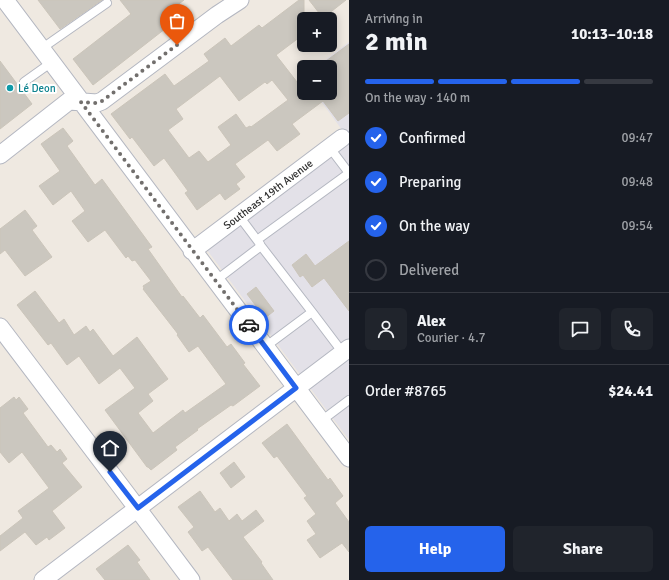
<!DOCTYPE html>
<html lang="en">
<head>
<meta charset="utf-8">
<style>
	body { margin:0; font-family:Signika,sans-serif; background:#20242c; color:#f1f3f6; height:100vh; display:flex; flex-direction:column; font-size:15px; white-space:nowrap }
	* { box-sizing:border-box; margin:0 }
	p { font-size:13px; color:#9ea1a6 }
	.icon { flex:none; width:22px; height:22px; fill:none; stroke:currentColor; stroke-width:2; stroke-linecap:round; stroke-linejoin:round }
	.map { position:relative; flex:1; overflow:hidden }
	.details { display:flex; flex-direction:column; background:#171b24; width:320px }
	.details>* { flex:none }
	.fabs { position:absolute; left:297px; top:12px; display:grid; gap:8px }
	.fabs a { display:grid; place-items:center; width:40px; height:40px; border-radius:6px; background:#171b24; box-shadow:0 2px 10px #0003; font-size:20px }
	.pin { position:absolute; display:grid; place-items:center; width:34px; height:34px; color:#fff; margin:-41px -17px; border-radius:50% 50% 50% 0; rotate:-45deg; box-shadow:0 0 4px #0007 }
	.pin .icon { rotate:45deg }
	.courier { position:absolute; display:grid; place-items:center; width:40px; height:40px; margin:-20px; border:3px solid #2563eb; border-radius:50%; background:#fff; color:#222; box-shadow:0 1px 5px #0007 }
	.head em { font-style:normal; font-weight:700 }
	.head div { display:flex; flex-direction:column-reverse }
	.head { display:flex; align-items:center; justify-content:space-between; height:68px; padding:0 16px }
	h1 { font-size:26px; font-weight:700; line-height:30px }
	.bar { display:grid; grid-template-columns:repeat(4,1fr); gap:6px 4px; align-content:center; height:48px; padding:0 16px }
	.bar i { height:5px; border-radius:3px; background:#363941 }
	.bar .on { background:#2563eb }
	.bar p { grid-column:span 4 }
	.line { display:flex; align-items:center; gap:10px; padding:0 16px; border-top:1px solid #363941 }
	.line div { flex:1 }
	.round { display:grid; place-items:center; flex:none; width:42px; height:42px; border-radius:6px; background:#20242c }
	ol { padding:0 16px; list-style:none }
	li { display:flex; align-items:center; gap:12px; height:44px }
	li p { margin-inline-start:auto }
	li .icon { padding:4px; border-radius:50%; background:#2563eb; color:#fff; stroke-width:4 }
	li:last-child { color:#9ea1a6 }
	li i { width:22px; height:22px; border:2px solid #363941; border-radius:50% }
	.button { display:flex; gap:8px; margin-top:auto; padding:8px 16px }
	.button a { flex:1; height:46px; border-radius:6px; background:#2563eb; color:#fff; font-size:16px; font-weight:700; line-height:46px; text-align:center }
	.button a+a { background:#20242c; color:#f1f3f6 }
	main { display:flex; flex:1; min-height:0 }
	.map>svg:first-child { display:block }
	.industrial { fill:#e3e1e8 }
	.building { fill:#cbc7bf; stroke:#cbc5ba; fill-rule:evenodd }
	.lines { fill:none; stroke-linecap:round; stroke-linejoin:round }
	.lane-casing { stroke:#b4b7c1; stroke-width:10 }
	.street-casing { stroke:#b4b7c1; stroke-width:19 }
	.lane { stroke:#fff; stroke-width:8 }
	.street { stroke:#fff; stroke-width:17 }
	.done { stroke:#726f6d; stroke-width:4; stroke-dasharray:0 7.2 }
	.route { stroke:#2563eb; stroke-width:5 }
	.culture-dot { fill:#0f9aa8; stroke:#fff; stroke-width:1.5 }
	.labels { text-anchor:middle; stroke-width:4; stroke-linejoin:round; paint-order:stroke }
	.culture-label { font-size:11px; fill:#0d838f; stroke:#fff; text-anchor:start }
	.street-label { font-size:11px; fill:#2e2e2e; stroke:#fff }
</style>
</head>
<body>
<main>
<div class="map">
<svg width="349" height="580" viewBox="0 0 349 580">
	<rect width="100%" height="100%" fill="#efe9e1"/>
	<!-- industrial -->
	<path class="industrial" d="M349 42V440L201 242 345 134 315 93H330V67H316Z"/>
	<!-- building -->
	<path class="building" d="M38 0H102L60 29Z
		M120 0H184L163 16 170 25 93 85 73 59 131 14Z
		M299 0H304V29L298 34 300 37 276 55 297 82 304 77V93H330V67H318L349 44V113L338 121 323 101 292 124 300 134 277 151 268 140 235 164 245 177 236 184 240 189 225 200 220 193 197 210 185 193 188 191 164 158 154 166 132 137 130 139 111 114 165 74 174 86 209 61 204 54 225 38 231 46 259 25 262 28ZM220 76 239 101 265 82 267 84 272 80 288 100 251 127 250 126 246 128 236 114 218 127 231 145 208 162 199 151 189 158 168 130 183 119 176 109Z
		M309 0H346L323 18Z
		M0 61 32 104 0 129Z
		M63 128 73 141 67 146 95 185 102 179 152 247 148 249 182 297 183 296 200 318 203 315 227 347 231 344 245 363 243 364 260 386 233 406 231 405 197 429 198 430 175 447 177 450 151 470 148 467H147L105 410 135 388 120 368 99 384 79 356 67 365 51 343 48 345 17 305 35 291 59 323 64 319 74 335 86 326 90 332 93 329 113 356 137 337 168 379 148 394 153 401 138 413 153 433 183 410 185 413 226 384 198 346 189 352 177 335 178 334 143 289 144 288 143 286 151 281 135 260 132 261 128 256 126 258 105 230 88 242 72 221 85 211 71 191 53 205 39 186 60 171 41 144Z
		M25 210 37 226 32 230 52 257 25 276 5 250 0 254V229Z
		M349 241V311L324 278 312 287 303 275 300 277 292 265 306 254 315 266Z
		M256 287 274 311 265 318 247 294Z
		M14 397 16 400 19 397 28 409 23 413 48 447 51 445 57 452 60 449 67 459 62 463 82 487 52 511 65 528 49 540 47 537 36 545 25 532 0 551V536L23 518 18 511 49 488 22 452 9 463 0 452V408Z
		M287 424 328 480 330 478 343 496 335 503 349 522V552L342 543 320 558 307 540 316 534 307 521 316 514 304 498 307 496 277 456 274 458 262 443Z
		M234 462 245 477 231 488 220 473Z
		M200 491 215 512 220 508 229 521 237 514 242 521 256 510 264 521 243 537 262 562 261 563 273 580H233L208 547 202 551 188 532 194 527 178 507Z
		M128 545 140 560 137 562 150 580H105L96 569Z"/>
	<g class="lines">
		<defs>
			<path id="lane" d="M41 49 107 3
				M24 82 52 62
				M330 148 349 173
				M239 216 260 244
				M257 240 349 173
				M215 281 261 246 312 312
				M265 347 312 312 343 353
				M321 421 349 400"/>
			<path id="street" d="M5 0 349 458
				M0 155 69 101 97 103 102 101 217 15 240 0
				M192 251 342 138
				M0 327 128 496 191 580
				M43 580 349 348"/>
		</defs>
		<!-- lane casing -->
		<use href="#lane" class="lane-casing"/>
		<!-- street casing -->
		<use href="#street" class="street-casing"/>
		<!-- lane -->
		<use href="#lane" class="lane"/>
		<!-- street -->
		<use href="#street" class="street"/>
	</g>
	<g class="lines">
		<!-- done -->
		<path class="done" d="M177 45 102 101 97 103 81 102 249 325"/>
		<!-- route -->
		<path class="route" d="M110 472 138 508 296 388 249 325"/>
	</g>
	<!-- markers -->
	<circle class="culture-dot" cx="10" cy="88" r="4"/>
	<g class="labels">
		<!-- culture labels -->
		<g class="culture-label">
			<text x="18" y="92">Lé Deon</text>
		</g>
		<!-- street labels -->
		<g class="street-label">
			<text transform="translate(268 194) rotate(-37)" y="4">Southeast 19th Avenue</text>
		</g>
	</g>
</svg>
<div class="fabs">
<a>+</a>
<a>−</a>
</div>
<div class="pin" style="left:177px;top:45px;background:#ea580c"><svg class="icon" aria-label="bag" viewBox="0 0 24 24"><path d="M5 8h14l-1 12H6zM9 8a3 3 0 0 1 6 0"/></svg></div>
<div class="pin" style="left:110px;top:472px;background:#1f2937"><svg class="icon" aria-label="home" viewBox="0 0 24 24"><path d="M3 11l9-7 9 7M6 9v11h12V9"/></svg></div>
<div class="courier" style="left:249px;top:325px"><svg class="icon" aria-label="car" viewBox="0 0 24 24"><path d="M5 17H2v-5l4-1 3-4h7l3 4 3 1v5h-3M9 17h6M6 11h13"/><circle cx="7" cy="17" r="2"/><circle cx="17" cy="17" r="2"/></svg></div>
</div>
<section class="details">
<div class="head"><div><h1>2 min</h1><p>Arriving in</p></div><em>10:13–10:18</em></div>
<div class="bar"><i class="on"></i><i class="on"></i><i class="on"></i><i></i><p>On the way · 140 m</p></div>
<ol>
<li><svg class="icon" aria-label="check" viewBox="0 0 24 24"><path d="M5 12l5 5 9-10"/></svg>Confirmed<p>09:47</p></li>
<li><svg class="icon" aria-label="check" viewBox="0 0 24 24"><path d="M5 12l5 5 9-10"/></svg>Preparing<p>09:48</p></li>
<li><svg class="icon" aria-label="check" viewBox="0 0 24 24"><path d="M5 12l5 5 9-10"/></svg>On the way<p>09:54</p></li>
<li><i></i>Delivered</li>
</ol>
<div class="line" style="height:72px"><a class="round"><svg class="icon" aria-label="person" viewBox="0 0 24 24"><circle cx="12" cy="8" r="4"/><path d="M4 21q1-7 8-7t8 7"/></svg></a><div><b>Alex</b><p>Courier · 4.7</p></div><a class="round"><svg class="icon" aria-label="chat" viewBox="0 0 24 24"><path d="M4 5h16v11H9l-5 4z"/></svg></a><a class="round"><svg class="icon" aria-label="phone" viewBox="0 0 24 24"><path d="M5 4h4l2 5-3 2q2 4 5 5l2-3 5 2v4C11 20 4 13 5 4z"/></svg></a></div>
<div class="line" style="height:52px"><div>Order #8765</div><b>$24.41</b></div>
<div class="button"><a>Help</a><a>Share</a></div>
</section>
</main>
</body>
</html>
